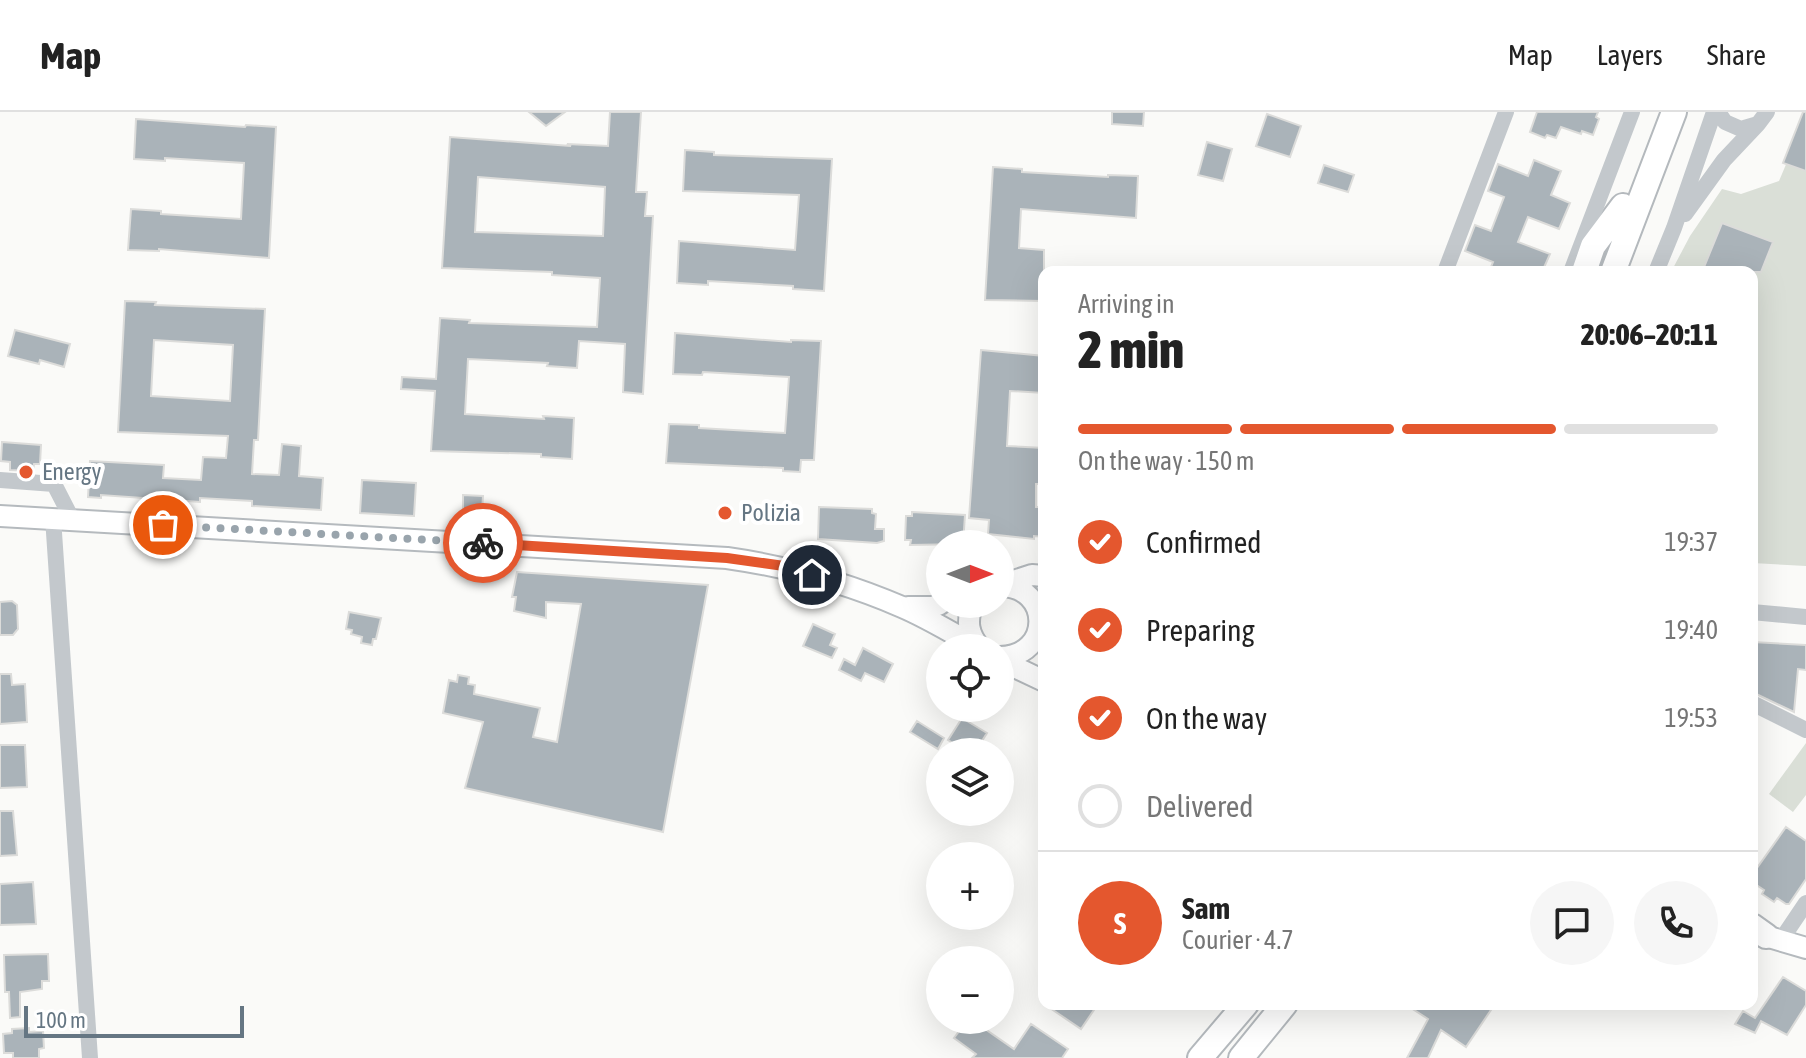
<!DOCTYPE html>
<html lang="en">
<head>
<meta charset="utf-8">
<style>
	body { margin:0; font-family:"Asap Condensed",sans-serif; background:#f6f6f6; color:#222; height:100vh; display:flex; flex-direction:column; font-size:30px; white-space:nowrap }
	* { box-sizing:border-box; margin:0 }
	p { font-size:26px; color:#767676 }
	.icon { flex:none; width:44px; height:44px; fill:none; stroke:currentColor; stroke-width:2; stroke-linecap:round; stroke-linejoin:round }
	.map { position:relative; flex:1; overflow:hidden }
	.sheet { position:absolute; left:1038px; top:154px; width:720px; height:744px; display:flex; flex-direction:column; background:#fff; border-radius:16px; box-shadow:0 8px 32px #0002 }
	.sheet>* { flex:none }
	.needle { width:52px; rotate:90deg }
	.controls { position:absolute; left:926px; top:418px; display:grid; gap:16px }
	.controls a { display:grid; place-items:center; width:88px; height:88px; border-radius:50%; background:#fff; box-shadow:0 8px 32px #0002; font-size:40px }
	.scale { position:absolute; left:24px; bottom:20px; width:220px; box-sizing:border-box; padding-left:8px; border:4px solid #657683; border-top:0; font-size:22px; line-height:28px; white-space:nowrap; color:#657683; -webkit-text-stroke:6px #fff; paint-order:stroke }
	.pin { position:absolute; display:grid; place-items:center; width:68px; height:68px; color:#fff; margin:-34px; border:4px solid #fff; border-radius:50%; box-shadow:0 2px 8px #0007 }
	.courier { position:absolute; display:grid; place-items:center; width:80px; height:80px; margin:-40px; border:6px solid #e4572e; border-radius:50%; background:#fff; color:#222; box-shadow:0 2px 10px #0007 }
	.head em { font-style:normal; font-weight:800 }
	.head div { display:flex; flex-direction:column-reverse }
	.head { display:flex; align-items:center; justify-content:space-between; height:136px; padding:0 40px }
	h1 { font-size:52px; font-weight:800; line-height:60px }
	.bar { display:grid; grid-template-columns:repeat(4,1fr); gap:12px 8px; align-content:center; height:96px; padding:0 40px }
	.bar i { height:10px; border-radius:6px; background:#e0e0e0 }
	.bar .on { background:#e4572e }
	.bar p { grid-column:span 4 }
	.line { display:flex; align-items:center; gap:20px; padding:0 40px; border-top:2px solid #e0e0e0 }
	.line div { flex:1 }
	.round { display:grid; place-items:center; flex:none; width:84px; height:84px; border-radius:42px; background:#f6f6f6 }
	ol { padding:0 40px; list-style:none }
	li { display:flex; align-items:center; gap:24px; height:88px }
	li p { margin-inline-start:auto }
	li .icon { padding:8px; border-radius:50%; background:#e4572e; color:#fff; stroke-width:4 }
	li:last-child { color:#767676 }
	li i { width:44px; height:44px; border:4px solid #e0e0e0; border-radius:50% }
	header { display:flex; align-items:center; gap:48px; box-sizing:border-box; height:112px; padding:0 40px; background:#fff; border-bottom:2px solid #e0e0e0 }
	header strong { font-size:38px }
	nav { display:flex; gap:44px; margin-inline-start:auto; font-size:28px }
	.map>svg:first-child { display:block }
	.green { fill:#dadfd7 }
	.building { fill:#aab3b9; stroke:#dcdcda; stroke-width:2; fill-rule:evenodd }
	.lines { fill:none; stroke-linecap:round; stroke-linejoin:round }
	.major-casing { stroke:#b5babe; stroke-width:24 }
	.highway-casing { stroke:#b4b9bd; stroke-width:28 }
	.minor { stroke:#c3c8cc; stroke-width:16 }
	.major { stroke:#fff; stroke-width:20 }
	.highway { stroke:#fff; stroke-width:24 }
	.done { stroke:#99a4ac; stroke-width:8; stroke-dasharray:0 14.4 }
	.route { stroke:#e4572e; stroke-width:10 }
	.poi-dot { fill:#e4572e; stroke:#fff; stroke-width:3 }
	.labels { text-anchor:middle; stroke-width:8; stroke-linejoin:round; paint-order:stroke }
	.poi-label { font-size:24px; fill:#657683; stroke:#fff; text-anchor:start }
</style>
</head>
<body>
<header>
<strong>Map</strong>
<nav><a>Map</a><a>Layers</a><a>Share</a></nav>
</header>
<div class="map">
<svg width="1806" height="946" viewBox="0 0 1806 946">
	<rect width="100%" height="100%" fill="#fafaf8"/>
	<!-- green -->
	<path class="green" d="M1806 5V454L1752 451V160H1671L1690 124 1722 77 1741 82 1779 69Z
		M1806 631V683L1793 700 1769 682Z"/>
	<!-- building -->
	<path class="building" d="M529 0H565L546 14Z
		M610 0H641L636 80H647L645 104H653L643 282 623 280 625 232 579 229 577 256 547 254 548 251 468 247 465 302 544 307 543 304 574 306 572 347 541 345V342L431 339 435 279 401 277 402 265 436 267 440 206 470 208 469 211 597 215 600 166 552 163V160L442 156 450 25 571 34 567 32 608 34ZM478 65 605 75 603 124 475 120Z
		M1112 0H1144L1143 14 1112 12Z
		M1537 0H1598L1596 5 1599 7 1593 23 1582 19 1581 22 1561 15 1556 26 1547 23 1545 26 1530 20Z
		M1803 0H1806V59L1783 51Z
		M1267 2 1301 14 1290 45 1256 34Z
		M136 7 245 15 246 13 276 15 269 146 159 137V139L128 138 131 97 161 99V102L241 107 244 51 165 46V49L134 47Z
		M1207 30 1232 37 1223 69 1198 63Z
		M685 38 714 40V43L832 47 824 179 793 177V174L708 169V173L677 171 679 129 795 138 799 83 683 79Z
		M1534 48 1561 59 1551 83 1570 91 1559 117 1528 105 1518 130 1550 142 1542 160H1489L1493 150 1465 139 1475 113 1491 119 1504 85 1488 79 1498 52 1528 64Z
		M1324 53 1354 63 1348 80 1318 71Z
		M993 55 1022 57V60L1108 65V63L1138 64 1136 106 1021 97 1019 136 1044 138V189L985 188Z
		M1722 111 1773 130 1761 160H1702Z
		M125 189 156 190 155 193 265 197 258 328H254L252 362 279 363 282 332 301 334 299 364 323 366 321 398 252 394V389L200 386V390L101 383V386L88 385 90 349 164 353 163 366 201 368 203 345 226 346 228 324 118 320ZM154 228 233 233 230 289 151 284Z
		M15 218 70 232 64 255 40 248 39 252 8 244Z
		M675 221 791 230V228L821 229 814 348H801L800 360 783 359V356L666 351 669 312 699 313V316L785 321 789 265 703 260 702 263 673 262Z
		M981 238 1044 244V281L1010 279 1007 334 1044 336V372H1036V395H1044V425L1034 424V427L988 422 989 408 969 406Z
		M2 330 41 333 40 352H34L33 359 10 358V350L1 349Z
		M362 368 416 371 414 404 360 401Z
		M463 383 483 384 482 399 463 398Z
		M819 395 872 397V401L876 402 875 417H884V429L877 431 818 427Z
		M912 400 965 403 963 432 910 433 911 428H905L906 404H912Z
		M517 460 708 473 663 720 465 676 483 610 443 601 449 568 457 570 458 563 469 565 468 572 475 573 474 582 540 596 533 625 557 630 581 492 546 490V506L514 499 516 485H512Z
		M12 489 17 493 18 517 13 523H0V490Z
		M349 500 381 506 376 527H373L372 533 361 531 362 525 351 522 352 518 346 517Z
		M813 512 835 522 830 533 837 536 832 546 803 534Z
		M1752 530 1806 533V558L1798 557 1794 600 1752 580Z
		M863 536 893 552 884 570 865 561 861 569 839 558 844 547 855 553Z
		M0 562H11L12 573 25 572 27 610 0 612Z
		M962 606 987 621 975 640H967L948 628Z
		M917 609 944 626 938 637 910 620Z
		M0 633H25L27 675 0 676Z
		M0 699H13L17 743 0 744Z
		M1786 715 1806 729V767L1789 792H1786L1777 786 1774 790 1762 782 1764 778 1752 770V763Z
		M33 770 36 812 0 813V772Z
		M48 842 49 869H42V877L20 880V905L10 906 9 880H5L4 843Z
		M1783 865 1806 879V893L1787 923 1761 909 1755 921 1735 912 1743 899 1755 906Z
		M1044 892H1098L1081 917Z
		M1405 892H1495L1466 935 1441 918 1428 946H1407L1428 907Z
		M947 908H972L1014 937 1031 912 1068 937 1062 946H972L976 942 954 926 960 918Z
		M29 916V920L43 919 44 936 39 937V946H13V941H4L3 922 12 921V917Z"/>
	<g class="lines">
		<defs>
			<path id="major" d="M0 404 727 446C790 455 844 470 902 495 928 506 954 522 979 536
				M1001 473 1032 463 1044 464
				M1000 474C1052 474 1053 544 1000 545
				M973 492C966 509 968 522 980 536
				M908 495H933L940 492
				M1000 548 1044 569
				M1752 820 1806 836"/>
			<path id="highway" d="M1584 160 1593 134 1623 94
				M1613 160 1674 0
				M1752 814 1766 824
				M1200 946 1246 892
				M1241 946 1285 892"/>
		</defs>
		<!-- major casing -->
		<use href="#major" class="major-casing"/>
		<!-- highway casing -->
		<use href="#highway" class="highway-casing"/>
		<!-- minor -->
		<path class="minor" d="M1718 0 1725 10 1741 17 1758 12 1767 0
			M1685 102 1724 48 1758 12
			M1445 160 1506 0
			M1571 160 1632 0
			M1656 160 1674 116 1714 0
			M0 368 54 372 72 407
			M53 406 90 946
			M1752 500 1806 505
			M1752 591 1806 618
			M1781 828 1806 791"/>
		<!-- major -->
		<use href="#major" class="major"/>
		<!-- highway -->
		<use href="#highway" class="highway"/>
	</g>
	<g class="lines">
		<!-- done -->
		<path class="done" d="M163 413 483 431"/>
		<!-- route -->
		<path class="route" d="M483 431 727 446 784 454 812 463"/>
	</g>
	<!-- markers -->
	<g class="poi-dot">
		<circle cx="26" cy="360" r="8"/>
		<circle cx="725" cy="401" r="8"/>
	</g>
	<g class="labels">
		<!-- poi labels -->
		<g class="poi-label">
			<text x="42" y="368">Energy</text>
			<text x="741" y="409">Polizia</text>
		</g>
	</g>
</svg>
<div class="controls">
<a><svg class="needle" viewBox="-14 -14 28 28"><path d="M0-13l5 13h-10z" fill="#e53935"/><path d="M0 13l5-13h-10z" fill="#767676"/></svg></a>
<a><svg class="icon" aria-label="locate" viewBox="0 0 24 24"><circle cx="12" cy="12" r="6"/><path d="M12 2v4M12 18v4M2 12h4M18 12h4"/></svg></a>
<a><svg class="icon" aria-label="layers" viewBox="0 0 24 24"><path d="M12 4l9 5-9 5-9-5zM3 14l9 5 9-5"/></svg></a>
<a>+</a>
<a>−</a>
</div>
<div class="scale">100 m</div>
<div class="pin" style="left:163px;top:413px;background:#ea580c"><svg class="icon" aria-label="bag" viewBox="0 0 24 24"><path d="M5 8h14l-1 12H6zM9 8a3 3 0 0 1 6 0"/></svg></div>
<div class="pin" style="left:812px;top:463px;background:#1f2937"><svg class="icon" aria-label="home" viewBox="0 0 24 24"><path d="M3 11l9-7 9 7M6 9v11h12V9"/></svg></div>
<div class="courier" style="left:483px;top:431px"><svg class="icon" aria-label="bike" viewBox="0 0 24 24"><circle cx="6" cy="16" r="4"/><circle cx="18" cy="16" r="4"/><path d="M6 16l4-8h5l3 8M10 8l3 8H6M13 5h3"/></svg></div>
<section class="sheet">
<div class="head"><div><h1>2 min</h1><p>Arriving in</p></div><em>20:06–20:11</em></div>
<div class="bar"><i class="on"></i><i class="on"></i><i class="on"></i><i></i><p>On the way · 150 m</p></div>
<ol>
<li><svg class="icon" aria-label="check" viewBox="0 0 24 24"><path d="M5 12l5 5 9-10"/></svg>Confirmed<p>19:37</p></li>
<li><svg class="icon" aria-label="check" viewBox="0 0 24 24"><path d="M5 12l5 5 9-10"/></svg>Preparing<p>19:40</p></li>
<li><svg class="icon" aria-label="check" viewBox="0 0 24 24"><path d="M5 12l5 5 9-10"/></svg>On the way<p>19:53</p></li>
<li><i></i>Delivered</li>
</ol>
<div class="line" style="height:144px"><b class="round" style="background:#e4572e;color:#fff">S</b><div><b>Sam</b><p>Courier · 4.7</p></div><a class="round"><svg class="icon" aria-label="chat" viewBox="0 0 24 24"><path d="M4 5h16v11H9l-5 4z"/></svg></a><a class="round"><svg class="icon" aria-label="phone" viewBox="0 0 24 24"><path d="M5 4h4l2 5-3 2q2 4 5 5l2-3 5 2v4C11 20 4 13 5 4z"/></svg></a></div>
</section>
</div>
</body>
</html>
